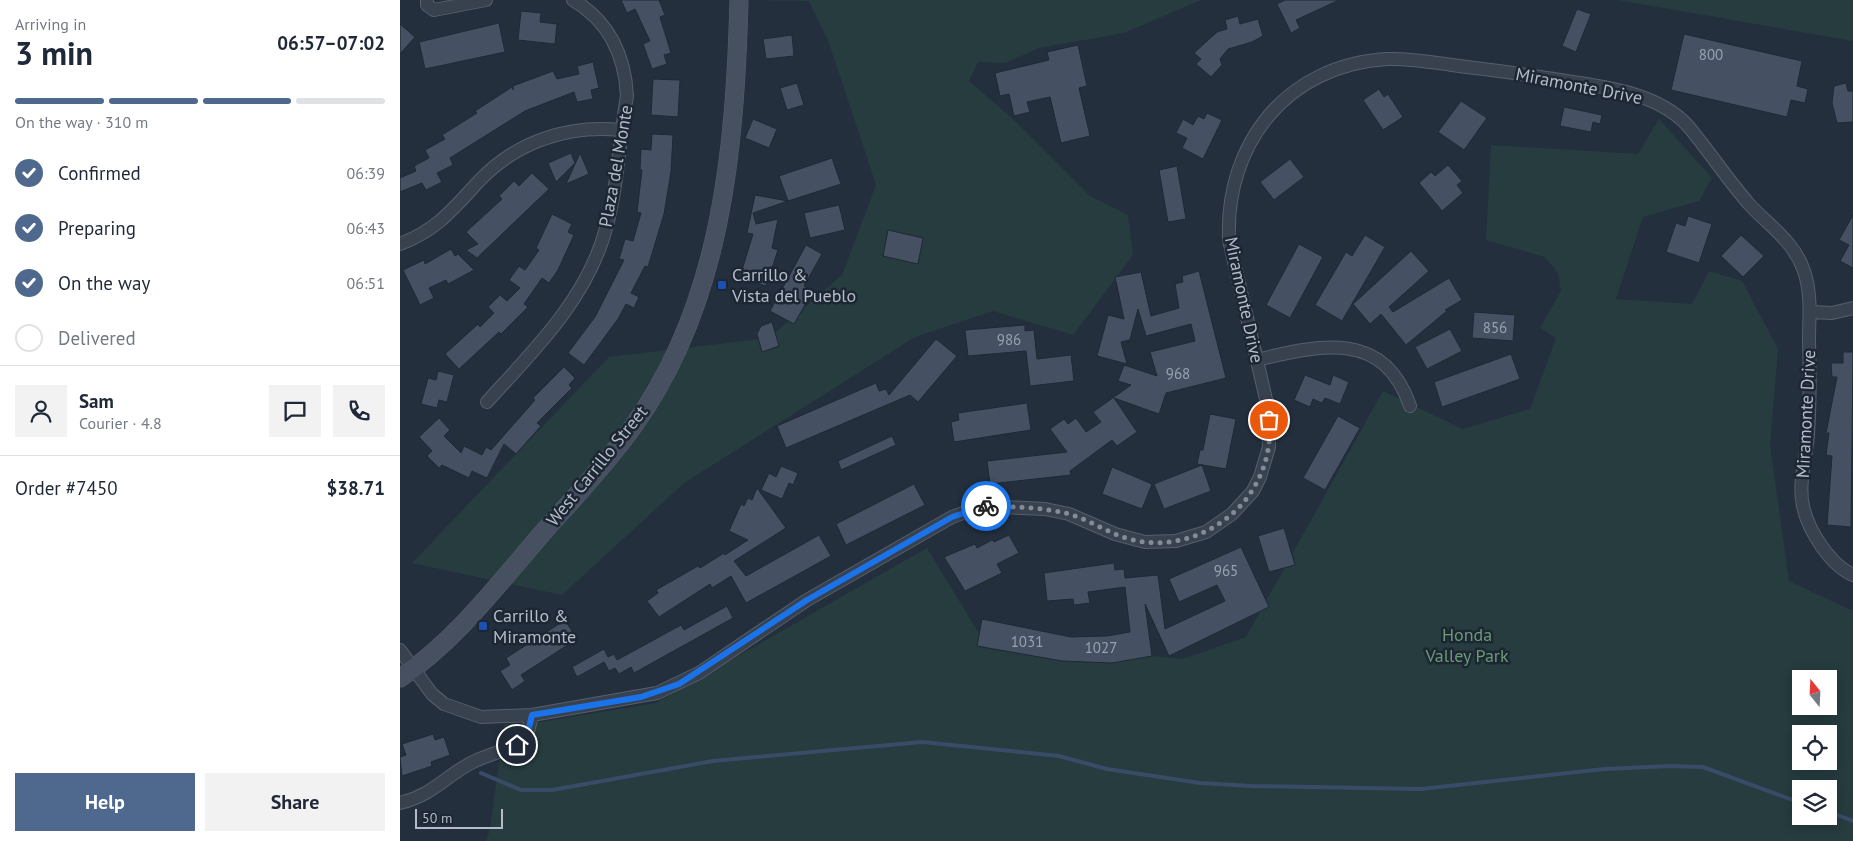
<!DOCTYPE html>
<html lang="en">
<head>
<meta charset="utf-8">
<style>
	body { margin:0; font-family:"PT Sans",sans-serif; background:#f2f2f3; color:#1f2937; height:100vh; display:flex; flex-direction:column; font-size:19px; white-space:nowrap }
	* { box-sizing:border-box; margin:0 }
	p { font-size:16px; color:#747a83 }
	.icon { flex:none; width:28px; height:28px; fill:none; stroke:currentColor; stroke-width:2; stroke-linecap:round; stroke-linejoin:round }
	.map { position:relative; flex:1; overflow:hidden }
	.sheet { display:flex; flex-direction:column; background:#fff; width:400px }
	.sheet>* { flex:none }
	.needle { width:32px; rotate:342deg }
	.fabs { position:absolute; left:1392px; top:670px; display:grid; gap:10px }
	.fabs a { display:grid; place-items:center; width:45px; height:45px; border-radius:0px; background:#fff; box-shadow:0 2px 12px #0003; font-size:25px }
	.scale { position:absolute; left:15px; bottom:12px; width:88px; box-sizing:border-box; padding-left:5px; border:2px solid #b4bcc9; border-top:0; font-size:14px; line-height:18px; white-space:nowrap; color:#b4bcc9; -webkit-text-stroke:4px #1d2633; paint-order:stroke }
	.pin { position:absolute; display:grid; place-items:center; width:42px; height:42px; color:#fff; margin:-21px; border:2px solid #fff; border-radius:50%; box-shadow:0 1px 5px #0007 }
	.courier { position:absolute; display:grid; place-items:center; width:50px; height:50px; margin:-25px; border:4px solid #1a73e8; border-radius:50%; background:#fff; color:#222; box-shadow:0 1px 6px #0007 }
	.overview em { font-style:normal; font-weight:800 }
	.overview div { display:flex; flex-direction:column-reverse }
	.overview { display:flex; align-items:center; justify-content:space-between; height:85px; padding:0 15px }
	h1 { font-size:32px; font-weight:800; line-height:38px }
	.bar { display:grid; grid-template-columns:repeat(4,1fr); gap:8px 5px; align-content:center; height:60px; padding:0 15px }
	.bar i { height:6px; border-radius:4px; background:#e0e1e3 }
	.bar .active { background:#4f688e }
	.bar p { grid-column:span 4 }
	.line { display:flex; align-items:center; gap:12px; padding:0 15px; border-top:1px solid #e0e1e3 }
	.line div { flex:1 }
	.round { display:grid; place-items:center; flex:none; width:52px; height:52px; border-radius:0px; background:#f2f2f3 }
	ol { padding:0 15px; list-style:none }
	li { display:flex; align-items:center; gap:15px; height:55px }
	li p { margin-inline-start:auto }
	li .icon { padding:5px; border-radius:50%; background:#4f688e; color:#fff; stroke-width:4 }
	li:last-child { color:#747a83 }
	li i { width:28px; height:28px; border:2px solid #e0e1e3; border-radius:50% }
	.action { display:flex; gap:10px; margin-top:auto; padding:10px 15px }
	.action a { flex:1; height:58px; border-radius:0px; background:#4f688e; color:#fff; font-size:20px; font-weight:800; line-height:58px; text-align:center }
	.action a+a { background:#f2f2f3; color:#1f2937 }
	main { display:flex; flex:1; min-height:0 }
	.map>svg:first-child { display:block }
	.green { fill:#263c3f; fill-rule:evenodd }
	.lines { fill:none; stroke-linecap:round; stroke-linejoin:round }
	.stream { stroke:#394c67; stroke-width:4 }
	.building { fill:#455162; stroke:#1f2835 }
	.minor-casing { stroke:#565f6c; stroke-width:14 }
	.secondary-casing { stroke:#565f6c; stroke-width:19 }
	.minor { stroke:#38414e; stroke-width:12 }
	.secondary { stroke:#465061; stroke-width:18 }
	.done { stroke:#828b98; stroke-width:5; stroke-dasharray:0 9 }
	.route { stroke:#1a73e8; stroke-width:6 }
	.transit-dot { fill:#1a4fb4; stroke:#1d2633; stroke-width:2 }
	.labels { text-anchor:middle; stroke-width:5; stroke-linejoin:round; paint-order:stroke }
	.number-label { font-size:15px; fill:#98a1af }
	.street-label { font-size:18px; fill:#b4bcc9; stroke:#1d2633 }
	.poi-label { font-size:18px; fill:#b4bcc9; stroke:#1d2633; text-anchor:start }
	.park-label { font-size:18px; fill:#6b9a76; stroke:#1d2633 }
</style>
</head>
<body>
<main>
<section class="sheet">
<div class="overview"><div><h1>3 min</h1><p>Arriving in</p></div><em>06:57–07:02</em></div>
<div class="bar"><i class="active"></i><i class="active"></i><i class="active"></i><i></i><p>On the way · 310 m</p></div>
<ol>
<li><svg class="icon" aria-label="check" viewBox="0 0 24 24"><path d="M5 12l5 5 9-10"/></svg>Confirmed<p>06:39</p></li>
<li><svg class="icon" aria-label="check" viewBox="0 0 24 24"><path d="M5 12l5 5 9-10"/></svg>Preparing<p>06:43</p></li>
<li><svg class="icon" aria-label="check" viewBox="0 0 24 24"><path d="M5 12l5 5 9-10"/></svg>On the way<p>06:51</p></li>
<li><i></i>Delivered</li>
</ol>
<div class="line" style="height:90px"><a class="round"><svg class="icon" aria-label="person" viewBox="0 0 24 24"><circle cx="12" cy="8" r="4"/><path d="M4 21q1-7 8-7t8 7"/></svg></a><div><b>Sam</b><p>Courier · 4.8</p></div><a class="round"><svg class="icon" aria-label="chat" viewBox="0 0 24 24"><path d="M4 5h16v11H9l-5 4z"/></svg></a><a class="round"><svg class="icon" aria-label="phone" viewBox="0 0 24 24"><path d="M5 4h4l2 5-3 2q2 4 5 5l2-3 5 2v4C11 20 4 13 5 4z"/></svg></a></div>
<div class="line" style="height:65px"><div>Order #7450</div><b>$38.71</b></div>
<div class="action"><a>Help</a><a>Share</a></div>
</section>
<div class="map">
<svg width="1453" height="841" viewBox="0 0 1453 841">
	<rect width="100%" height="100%" fill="#242f3e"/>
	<!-- green -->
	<path class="green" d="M341 0H801L724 33 639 48 605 63 578 62 569 81 615 121 690 196 728 215 733 255 673 335 593 311 515 337 284 483 162 595 12 563 209 357 369 338 442 275 476 185 429 43 409 1Z
		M1218 0H1453V41Z
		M1259 119 1312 178 1299 201 1243 217 1216 299 1292 304 1309 271 1342 281 1378 349 1370 445 1389 581 1453 611V841H86L90 829 104 724 122 725 256 703 527 548 578 632 596 642 783 659 846 637 983 391 1063 429 1130 409 1156 338 1140 328 1161 291 1158 273 1145 257 1086 240 1091 145 1238 154ZM1401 679H1429V706H1401ZM1401 734H1429V761H1401ZM1401 789H1429V816H1401Z"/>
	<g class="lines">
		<!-- stream -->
		<path class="stream" d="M81 773 121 790H152L313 761 522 742 659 756 707 769 800 783 851 786 1021 789 1205 769 1270 766 1303 767 1401 803
			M1429 812 1453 821"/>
	</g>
	<!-- building -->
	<path class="building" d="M221 0H259L265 15 260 17 271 53 264 55 267 64 252 69 243 44 250 41 235 9 227 13Z
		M885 0H939L896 20 900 28 891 33 877 4Z
		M1177 9 1191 14 1176 52 1162 46Z
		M121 11 141 13 140 22 157 24 155 44 118 40Z
		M838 16 840 24 858 19 863 36 852 42 828 49 820 59 822 65 811 77 796 64 801 59 794 53 817 32 827 29 825 20Z
		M99 23 105 52 25 69 19 42Z
		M0 24 15 37 0 54Z
		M1284 34 1402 61 1397 86 1408 89 1405 103 1391 100 1387 117 1271 90Z
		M392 35 394 56 366 59 363 39Z
		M678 45 687 86 679 88 690 136 661 143 650 97 627 102 630 112 614 116 609 94 600 96 595 73 649 60 647 52Z
		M193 62 199 88 191 90 193 99 177 102 174 92 125 111 50 158 53 165 37 173 42 182 26 190 22 183 0 192V178L16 171 14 166 29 158 25 150 45 139 42 135 77 113 75 111 112 87 113 90V86L153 71 157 79 179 74 177 66Z
		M253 79 280 80 278 117 251 115Z
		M397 83 404 105 387 110 380 88Z
		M1446 83 1448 91H1453V122L1437 123 1432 103 1434 86Z
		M979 89 984 97 988 94 1003 117 983 130 963 100Z
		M1061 101 1087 118 1064 150 1038 132Z
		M1164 107 1202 115 1200 124 1193 122 1191 132 1160 126Z
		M807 113 822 120 803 159 782 148 787 138 776 133 783 119 793 125 798 116 804 119Z
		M353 119 377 129 369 148 345 138Z
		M252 134 273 135 271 172 264 214 248 267 245 266 231 293 239 297 234 308 226 304 218 319 184 365 168 353 195 317 224 260 219 259 225 239 233 241 241 213 237 212 242 170H240L241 149 251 150Z
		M171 153 175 163 156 182 148 163Z
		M180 153 189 174 166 184Z
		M432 158 441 184 388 201 379 176Z
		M890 159 904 177 874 200 860 182Z
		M1048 165 1062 181 1057 185 1063 193 1042 211 1019 183 1031 172 1035 176Z
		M777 166 786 219 768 222 759 170Z
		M132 173 149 189 77 258 66 250 78 244 66 232 102 199 99 196 114 181 119 186Z
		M355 195 388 201 353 213 356 224 378 219 372 248 378 250 366 286 345 280 348 272 342 270 353 234 347 233Z
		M439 205 445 230 410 238 404 213Z
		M152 214 172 224 168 232 174 235 158 270 149 283 142 278 124 304 128 307 101 334 99 332 59 369 45 354 78 324 80 327 94 313 88 307 100 295 107 301 120 288 109 280 119 266 125 270 139 250 136 248Z
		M1453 215V268L1440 261 1449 245 1439 240Z
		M1288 216 1312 224 1299 263 1266 252 1276 223 1285 226Z
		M488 230 523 238 518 264 483 256Z
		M965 235 985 247 942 321 915 305 946 252 952 256Z
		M1341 235 1364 256 1343 277 1321 256Z
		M899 244 923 257 890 318 866 305Z
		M406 245 422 254 404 286 413 291 394 324 370 311Z
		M51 249 55 256 58 254 74 270 48 284 46 280 29 288 34 298 20 305 3 270 24 260 25 264Z
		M1011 251 1029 271 989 307 993 312 1049 278 1062 300 1045 310H1048L1006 345 981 314 970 324 953 304Z
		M799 271 826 378 766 393 759 414 714 398 737 432 717 446 712 440 670 471 671 475 590 484 587 461 667 452 650 429 664 419 668 424 676 418 686 432 701 422 693 412 731 385 718 381 724 365 757 376 750 352 795 341 791 324 746 336 738 309 729 343V340L721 342 727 364 697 356 708 315 724 319 715 277 741 272 751 316 779 308 775 284 783 282 782 276Z
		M1074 312 1115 315 1113 341 1072 338Z
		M372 322 379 346 362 352 357 334 361 326Z
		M625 325V331L634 330 637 359 671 355 674 381 630 386 626 351 568 356 565 330Z
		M1050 329 1062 351 1027 369 1015 347Z
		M536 339 557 356 518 402 510 395 386 448 377 426 476 383 479 391 486 389 489 395Z
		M1443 352H1453L1451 527 1427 525 1432 456 1426 455 1429 433H1426L1437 377H1432L1431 363H1443Z
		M1111 354 1120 379 1042 407 1034 382Z
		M164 367 175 378 169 385 172 388 137 423 141 426 116 454 104 444 87 478 72 471 69 478 42 465 39 468 27 456 32 451 19 437 39 418 50 430 44 436 61 453 64 446 82 455 86 447 91 450 135 400 133 398Z
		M38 371 54 375 47 402 39 400 37 408 21 404 28 378 36 380Z
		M905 375 930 385 933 375 949 382 940 404 925 398 922 403 913 399 910 407 894 400Z
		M627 403 631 430 554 442 551 422 559 420 558 413Z
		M810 414 836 419 826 469 797 464 800 450H803Z
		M938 416 960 428 925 490 903 478Z
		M492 436 496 445 441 470 438 461Z
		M802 465 811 491 764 509 754 484Z
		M381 466 398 473 393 485 389 483 382 499 361 490 369 473 376 477Z
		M712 467 752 484 742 509 702 494Z
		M514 484 525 505 446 545 436 524Z
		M357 488 386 528 334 561 346 576 419 535 431 556 346 603 331 576 312 588 310 584 259 617 247 601 258 593 256 590 298 566 300 568 324 553 325 555 348 540 329 531 341 504 344 506 348 498 352 500Z
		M884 528 895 565 869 572 858 536Z
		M609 535 619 553 597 564 602 573 565 591 544 557 575 544 577 548 592 540 594 542Z
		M841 547 869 607 769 656 745 604 752 656 712 663 662 661 577 646 582 619 671 637 707 636 730 632 725 587 688 592 690 603 674 605 673 599 647 601 644 573 714 563 715 570 724 569 725 578 758 575 765 629 825 601 817 585 779 602 769 579Z
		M327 606 333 618 234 673 231 667 219 674 215 668 209 671 204 662 177 677 172 667 204 649 208 657 214 654 217 660 281 625 284 630Z
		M165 620 177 639 121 675 125 681 112 690 100 671 110 665 106 658Z
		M33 734 35 740 44 737 50 755 31 762 32 766 2 776 0 757 6 755 2 744Z"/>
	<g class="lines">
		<defs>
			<path id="minor" d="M27 0V5L34 10 86 0
				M0 244C37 230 53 209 79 181 117 141 168 125 221 130
				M1411 312 1432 313 1453 308
				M856 360C920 345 984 329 1010 406
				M87 402C134 350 185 301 205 232 218 188 219 141 227 96 225 56 209 21 173 0
				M0 650 32 694 44 704 81 717 132 715 257 693 299 673 407 600 552 517 582 506 645 509 669 514 715 534 745 542 776 541 806 532 832 514 853 491 860 477 869 447 868 408 829 240C825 143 887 65 987 59 1009 58 1031 62 1052 65 1081 69 1111 72 1140 77 1187 85 1254 88 1288 126 1309 151 1327 179 1349 204 1369 226 1394 241 1404 271 1412 295 1409 317 1409 341 1410 373 1410 404 1408 435 1406 457 1398 484 1403 506 1408 530 1430 565 1453 575
				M0 803C34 795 47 774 75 761 92 753 110 750 126 740L132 715"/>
			<path id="secondary" d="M0 678C54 642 97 586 139 537 170 502 204 467 232 428 322 304 335 149 339 0"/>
		</defs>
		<!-- minor casing -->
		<use href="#minor" class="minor-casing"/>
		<!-- secondary casing -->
		<use href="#secondary" class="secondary-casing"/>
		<!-- minor -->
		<use href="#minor" class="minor"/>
		<!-- secondary -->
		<use href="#secondary" class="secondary"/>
	</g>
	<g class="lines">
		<!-- done -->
		<path class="done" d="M586 506C614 507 643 507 669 514 690 520 708 533 729 539 772 551 820 533 847 498 864 475 872 448 869 420"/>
		<!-- route -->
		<path class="route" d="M117 745 126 740 132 715 241 697 279 684 407 600 552 517 586 506"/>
	</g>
	<!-- markers -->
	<g class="transit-dot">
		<rect x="317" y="280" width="10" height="10" rx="2.5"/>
		<rect x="78" y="621" width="10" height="10" rx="2.5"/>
	</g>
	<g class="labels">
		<!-- number labels -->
		<g class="number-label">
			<text x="1311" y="60">800</text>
			<text x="1095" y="333">856</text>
			<text x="609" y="345">986</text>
			<text x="778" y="379">968</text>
			<text x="826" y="576">965</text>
			<text x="627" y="647">1031</text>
			<text x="701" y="653">1027</text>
		</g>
		<!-- street labels -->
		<g class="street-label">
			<text transform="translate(1179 86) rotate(11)" y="6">Miramonte Drive</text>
			<text transform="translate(216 166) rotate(-80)" y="6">Plaza del Monte</text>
			<text transform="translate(844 300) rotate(78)" y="6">Miramonte Drive</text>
			<text transform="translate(1406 414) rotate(-87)" y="6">Miramonte Drive</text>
			<text transform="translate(197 466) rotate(-51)" y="6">West Carrillo Street</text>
		</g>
		<!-- poi labels -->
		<g class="poi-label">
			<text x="332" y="281">Carrillo &amp;<tspan x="332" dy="21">Vista del Pueblo</tspan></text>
			<text x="93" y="622">Carrillo &amp;<tspan x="93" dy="21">Miramonte</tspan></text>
		</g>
		<!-- park labels -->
		<g class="park-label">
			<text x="1067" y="641">Honda<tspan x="1067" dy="21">Valley Park</tspan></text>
		</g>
	</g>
</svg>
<div class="fabs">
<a><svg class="needle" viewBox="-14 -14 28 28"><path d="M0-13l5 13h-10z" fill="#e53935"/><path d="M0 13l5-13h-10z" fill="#747a83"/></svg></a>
<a><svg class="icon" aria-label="locate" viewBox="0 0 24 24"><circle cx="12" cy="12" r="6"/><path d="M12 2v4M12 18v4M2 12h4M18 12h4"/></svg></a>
<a><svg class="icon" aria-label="layers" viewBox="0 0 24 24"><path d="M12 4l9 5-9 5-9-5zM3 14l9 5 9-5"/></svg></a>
</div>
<div class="scale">50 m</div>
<div class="pin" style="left:869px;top:420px;background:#ea580c"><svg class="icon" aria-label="bag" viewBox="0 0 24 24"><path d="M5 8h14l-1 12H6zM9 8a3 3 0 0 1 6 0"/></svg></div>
<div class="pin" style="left:117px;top:745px;background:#1f2937"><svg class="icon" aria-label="home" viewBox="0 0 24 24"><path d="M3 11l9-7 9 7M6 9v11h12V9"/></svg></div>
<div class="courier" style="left:586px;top:506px"><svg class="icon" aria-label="bike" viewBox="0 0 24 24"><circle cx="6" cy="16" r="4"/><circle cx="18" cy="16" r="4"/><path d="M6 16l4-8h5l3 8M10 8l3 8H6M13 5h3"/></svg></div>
</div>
</main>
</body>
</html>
